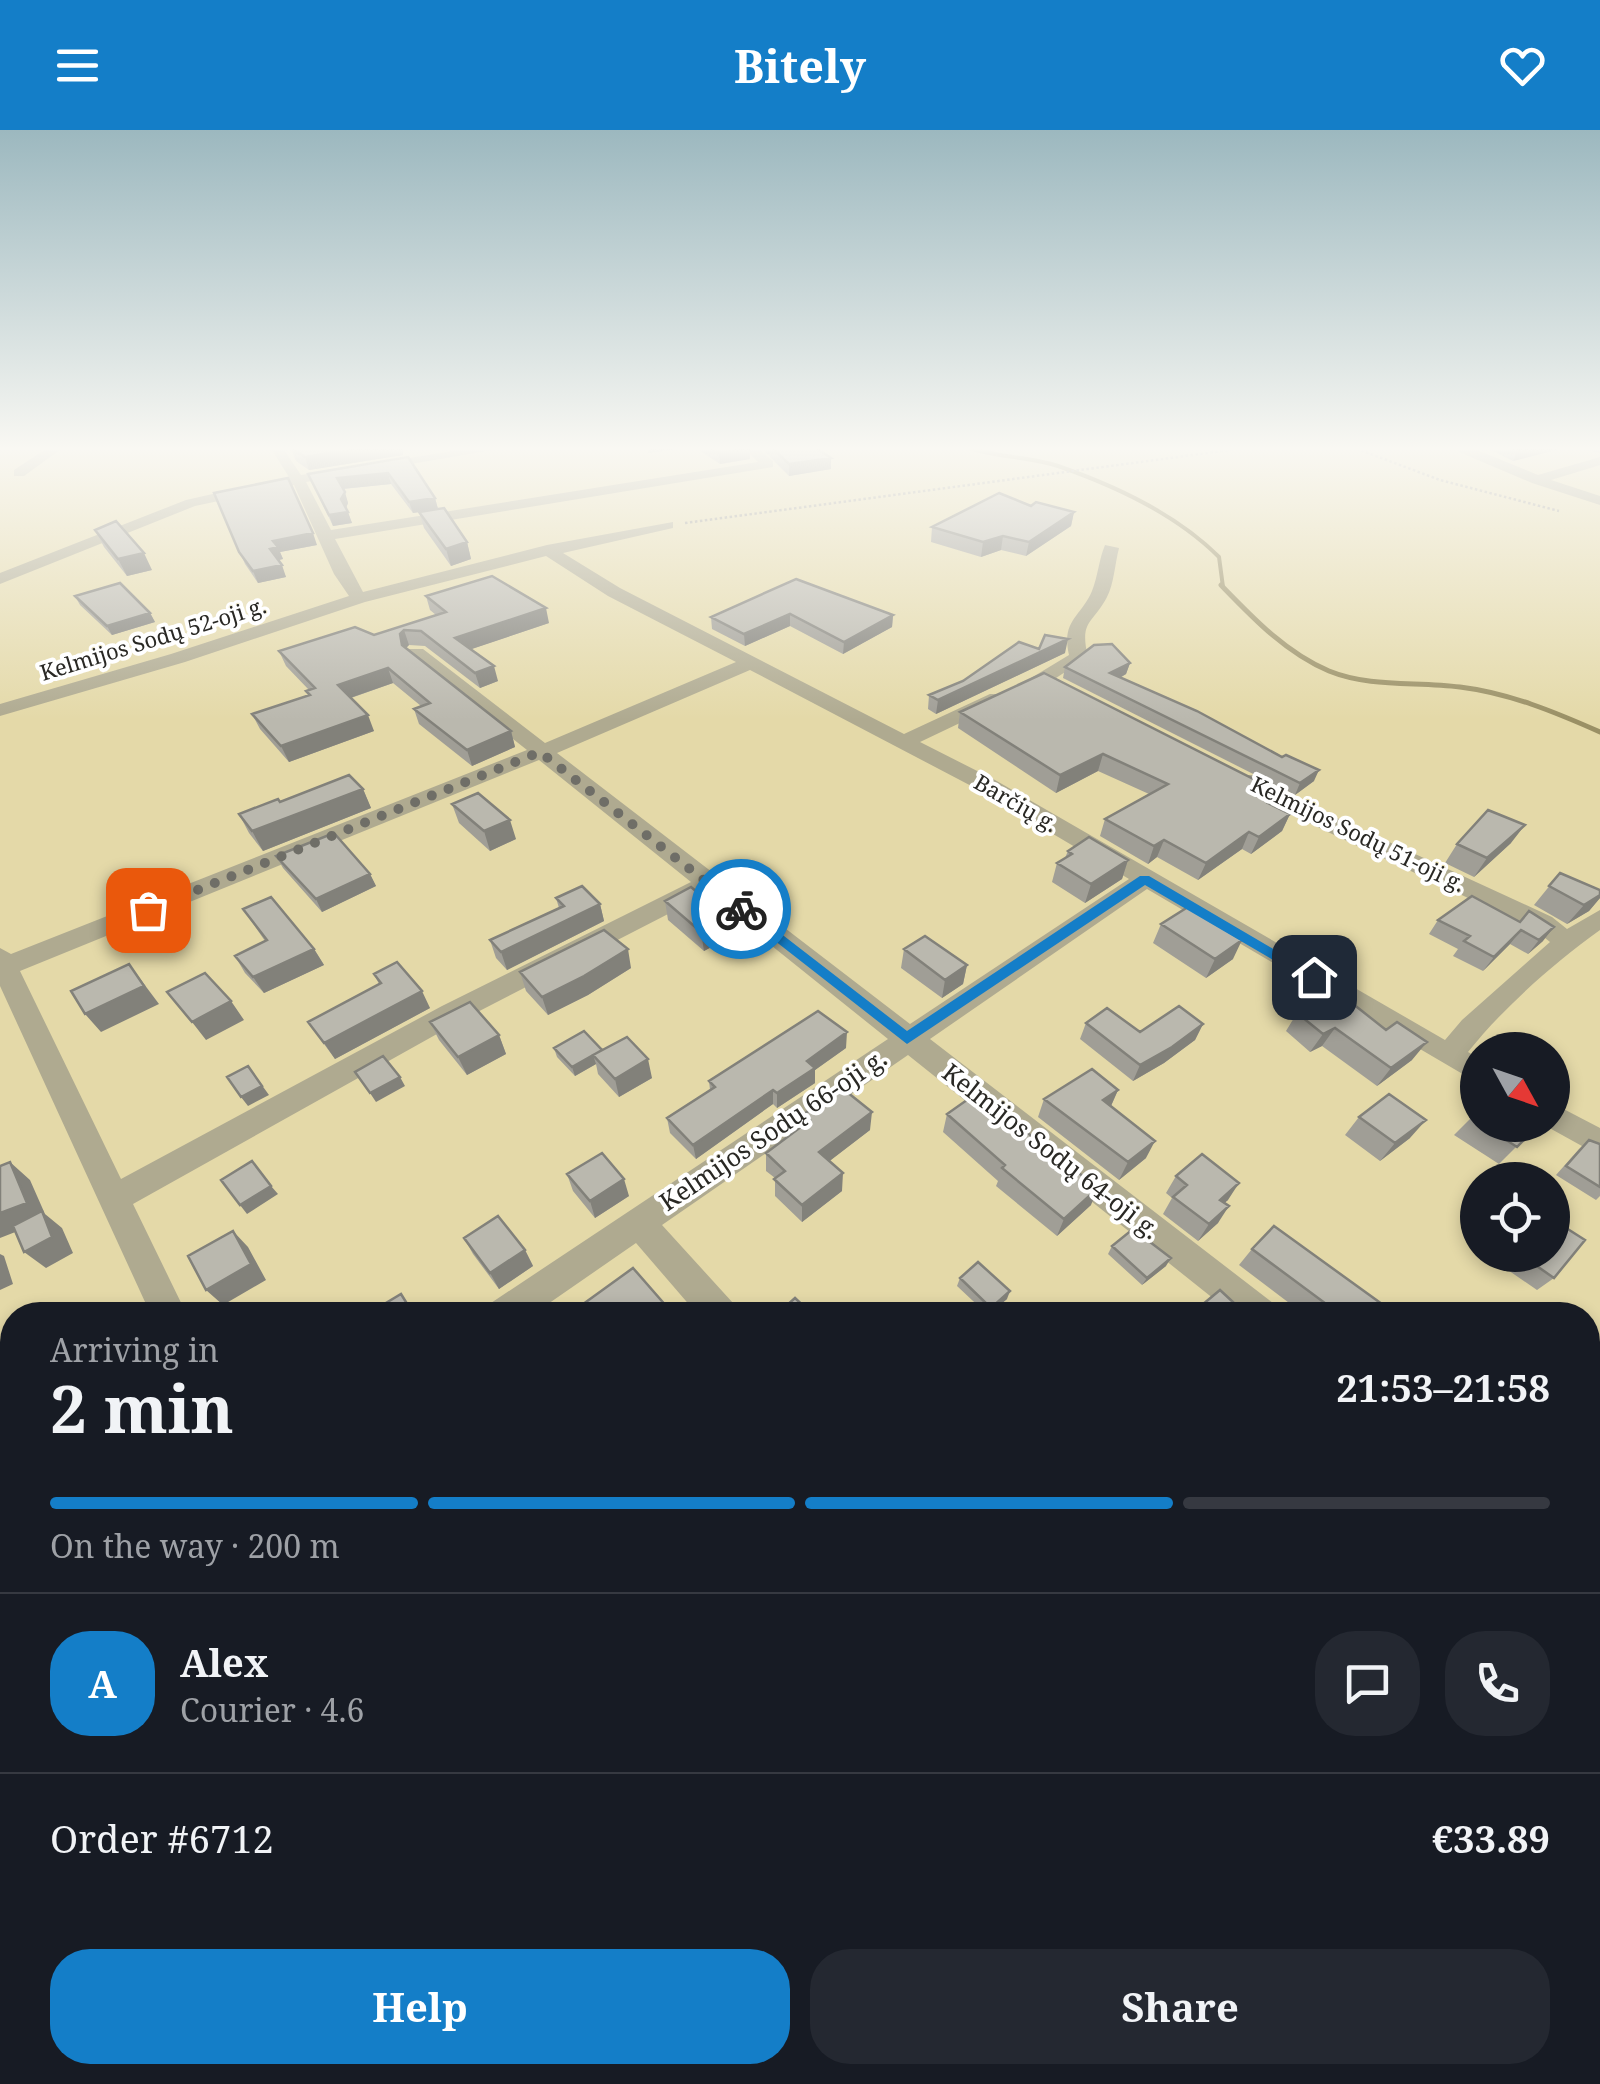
<!DOCTYPE html>
<html lang="en">
<head>
<meta charset="utf-8">
<style>
	body { margin:0; font-family:"Noto Serif",serif; background:#242831; color:#f1f3f6; height:100vh; display:flex; flex-direction:column; font-size:38px; white-space:nowrap }
	* { box-sizing:border-box; margin:0 }
	p { font-size:32px; color:#9ea1a6 }
	.icon { flex:none; width:55px; height:55px; fill:none; stroke:currentColor; stroke-width:2; stroke-linecap:round; stroke-linejoin:round }
	.map { position:relative; flex:1; overflow:hidden }
	.drawer { position:absolute; left:0px; top:1172px; width:1600px; height:782px; display:flex; flex-direction:column; background:#171b24; border-radius:40px 40px 0 0; box-shadow:0 5px 15px #0003 }
	.drawer>* { flex:none }
	.needle { width:65px; rotate:130deg }
	.controls { position:absolute; left:1460px; top:902px; display:grid; gap:20px }
	.controls a { display:grid; place-items:center; width:110px; height:110px; border-radius:50%; background:#171b24; box-shadow:0 5px 15px #0003; font-size:50px }
	.pin { position:absolute; display:grid; place-items:center; width:85px; height:85px; color:#fff; margin:-42px; border-radius:20px; box-shadow:0 5px 15px #0006 }
	.courier { position:absolute; display:grid; place-items:center; width:100px; height:100px; margin:-50px; border:8px solid #147ec8; border-radius:50%; background:#fff; color:#222; box-shadow:0 2px 12px #0007 }
	.overview em { font-style:normal; font-weight:700 }
	.overview div { display:flex; flex-direction:column-reverse }
	.overview { display:flex; align-items:center; justify-content:space-between; height:170px; padding:0 50px }
	h1 { font-size:65px; font-weight:700; line-height:75px }
	.bar { display:grid; grid-template-columns:repeat(4,1fr); gap:15px 10px; align-content:center; height:120px; padding:0 50px }
	.bar i { height:12px; border-radius:8px; background:#363941 }
	.bar .selected { background:#147ec8 }
	.bar p { grid-column:span 4 }
	.line { display:flex; align-items:center; gap:25px; padding:0 50px; border-top:2px solid #363941 }
	.line div { flex:1 }
	.round { display:grid; place-items:center; flex:none; width:105px; height:105px; border-radius:40px; background:#242831 }
	.button { display:flex; gap:20px; margin-top:auto; padding:20px 50px }
	.button a { flex:1; height:115px; border-radius:40px; background:#147ec8; color:#fff; font-size:40px; font-weight:700; line-height:115px; text-align:center }
	.button a+a { background:#242831; color:#f1f3f6 }
	header { display:flex; justify-content:space-between; align-items:center; height:130px; padding:0 50px; background:#147ec8; color:#fff; font-size:45px; font-weight:700 }
	.map>svg:first-child { display:block }
	.green { fill:#e4d9a8; fill-rule:evenodd }
	.lines { fill:none; stroke-linecap:round; stroke-linejoin:round }
	.stream-far1 { stroke:#9a9065; stroke-width:4 }
	.stream { stroke:#9a9065; stroke-width:5 }
	.path { stroke:#9a9890; stroke-width:2.5; stroke-dasharray:2.5 2.5; stroke-linecap:butt }
	.minor { fill:#afaa90; fill-rule:evenodd }
	.wall { fill:#a09e96 }
	.shaded-wall { fill:#82817a }
	.building { fill:#bab8ae; stroke:#82817a; stroke-width:2.5 }
	.route { fill:#147ec8 }
	.done { stroke:#6f6e67; stroke-width:10; stroke-dasharray:0 18 }
	.labels { text-anchor:middle; stroke-width:8; stroke-linejoin:round; paint-order:stroke }
	.far-street-label { font-size:22px; fill:#292824; stroke:#fff }
	.street-label { font-size:25px; fill:#292824; stroke:#fff }
</style>
</head>
<body>
<header><svg class="icon" aria-label="menu" viewBox="0 0 24 24"><path d="M4 6h16M4 12h16M4 18h16"/></svg>Bitely<svg class="icon" aria-label="heart" viewBox="0 0 24 24"><path d="M12 20l-8-8c-3-5 5-10 8-4 3-6 11-1 8 4z"/></svg></header>
<div class="map">
<svg width="1600" height="1954" viewBox="0 0 1600 1954">
	<rect width="100%" height="100%" fill="#f2efe4"/>
	<!-- green -->
	<path class="green" d="M0 317H1600V1954H0ZM1478 920H1552V995H1478ZM1478 1050H1552V1125H1478ZM12 1185H1588V1942H12Z"/>
	<g class="lines">
		<!-- stream-far1 -->
		<path class="stream-far1" d="M967 317C997 328 1028 326 1058 336 1113 355 1177 385 1219 427L1223 457"/>
		<!-- stream -->
		<path class="stream" d="M1221 455C1253 488 1286 523 1329 541 1371 558 1417 551 1460 557 1509 563 1555 582 1600 602"/>
		<!-- path -->
		<path class="path" d="M1352 317 1440 350 1559 381
			M685 393 1252 317"/>
		<!-- minor -->
		<path class="minor" d="M49 317H64L24 346H14V340Z
			M270 317H282L301 345 479 317H510L306 352 331 400 758 332 743 317H757L773 331V337L335 409 363 462 547 415 673 392V398L563 423 620 458 904 604 990 564H1004V572L920 612 995 650 1445 910 1462 890 1550 812 1534 799 1260 670 1234 650 1237 645H1253L1276 660 1552 787 1567 799 1600 780V800C1553 834 1504 877 1468 922L1478 928V953L1147 759 930 909 1273 1173 1279 1185H1234L908 925 662 1095 733 1173 739 1185H698L636 1113 532 1185H485L491 1173 888 909 707 764 462 890 133 1074 187 1185H151L0 856V818L11 824 527 620 409 527V519H423L545 613 736 532 608 466 546 426 365 472 185 532 0 586V574L171 524 349 466 334 444 294 355 195 376 0 454V443L186 370 289 347ZM750 540 979 660 1129 749 910 894 557 623ZM539 630 691 752 442 876 121 1049 20 841Z
			M1459 317H1479L1477 320 1538 345 1600 327V335L1551 350 1600 366V375L1532 353 1459 322Z
			M1105 415 1119 418C1115 433 1114 454 1107 467 1093 494 1079 490 1088 527L1056 548 1080 562 1077 566H1063L1031 548 1069 525C1061 490 1081 487 1092 461 1098 446 1099 429 1105 415Z
			M1552 973 1600 998V1026L1544 995H1552Z
			M1588 1420 1600 1425V1471L1588 1466Z
			M492 1942H548L552 1954H497Z
			M1367 1942H1427L1431 1954H1372Z"/>
	</g>
	<!-- wall -->
	<path class="wall" d="M297 317H402L403 325 309 340 296 331 291 318Z
		M694 317H749L750 329 720 334Z
		M760 317H815L831 328V339L789 346Z
		M1485 317H1567L1513 331Z
		M1575 317H1600V323Z
		M408 327 435 368 438 379 467 412 471 429 451 436 424 398 419 382 413 383 391 354 343 359 348 373 346 378 352 393 333 396 308 344Z
		M214 363 317 415 280 422 283 429 278 430 286 447 258 453 245 434Z
		M1031 376 1074 382 1071 396 1026 426 1001 420 981 427 931 412 932 397Z
		M95 400 152 440 127 446 104 417Z
		M796 449 893 485 892 497 843 524 790 496 745 516 712 499 711 487Z
		M75 466 150 483 155 492 112 505 80 475Z
		M426 466 549 493 471 519 498 551 480 558 425 516 409 515 406 518 511 601 515 617 472 636 419 594 414 579 421 576 393 553 351 568 374 601 289 632 260 599 252 584 308 565 306 561 309 560 286 536 279 521 374 505 436 485 430 480Z
		M1039 519 1065 523 936 584 928 579 929 565Z
		M1130 533 1126 544 1120 548 1314 651 1295 665 1063 548 1065 537Z
		M960 582 1281 663 1275 676 1290 684 1282 701 1251 724 1242 719 1198 750 1157 727 1148 734 1100 706 1105 689 1149 664 1098 641 1056 663 958 598Z
		M363 659 371 678 263 721 249 703 239 684 280 672Z
		M452 674 516 709 490 721 459 693Z
		M1511 713 1474 747 1445 733 1457 714Z
		M1068 721 1128 730 1122 749 1085 773 1052 752 1057 733 1065 728Z
		M276 726 370 744 376 756 322 782 283 738Z
		M1560 743 1600 760V768L1589 781 1567 794 1534 775Z
		M1472 766 1543 811 1528 824 1510 814 1483 841 1453 826 1458 819 1429 804 1438 790Z
		M556 768 600 774 604 791 507 840 496 828 490 810 559 778Z
		M665 771 728 788 730 807 704 821 668 790Z
		M243 779 314 819 324 835 264 863 245 843 235 826 265 811Z
		M1161 794 1233 829 1206 848 1153 813Z
		M904 819 967 835 963 854 942 868 901 838Z
		M631 838 588 865 548 885 526 861 520 842Z
		M374 844 430 878 335 929 308 892 379 854Z
		M1297 883 1412 930 1377 956 1322 916 1310 922 1286 901Z
		M430 892 499 905 506 924 467 945 439 910Z
		M1086 893 1140 902 1203 894 1195 910 1164 933 1133 951 1080 909Z
		M554 918 602 920 652 948 619 967 598 944 596 934 575 946 557 927Z
		M846 918 815 940V953L777 978 773 974 696 1029 670 1003 667 988 710 960 709 951Z
		M1118 960 1111 976 1146 1028 1119 1050 1038 987 1044 969Z
		M1478 981V995H1538L1499 1034 1454 1005Z
		M804 984 870 1000 829 1031 842 1061 802 1092 775 1066V1048L766 1041V1023L804 995Z
		M947 984 1091 1075 1057 1106 996 1056 998 1051 943 1002Z
		M1359 987 1410 1008 1380 1031 1345 1005Z
		M1589 1010 1600 1014V1066L1596 1070 1556 1045 1579 1019Z
		M567 1044 629 1066 595 1088 573 1061Z
		M1176 1046 1228 1070 1224 1073 1218 1093 1198 1111 1163 1084 1172 1068 1166 1063Z
		M464 1108 525 1120 533 1136 499 1159 473 1124Z
		M1112 1116 1166 1136 1142 1155 1108 1124Z
		M1252 1119 1383 1180 1389 1185H1305L1239 1135Z
		M1486 1125H1552L1554 1148 1537 1160Z
		M960 1148 1007 1169 988 1185 957 1156Z
		M1588 1723 1599 1735 1600 1733V1814L1588 1801Z
		M1296 1942H1355L1366 1954H1290Z
		M1447 1942H1583L1594 1954H1457Z"/>
	<!-- shaded-wall -->
	<path class="shaded-wall" d="M370 317H402L403 325 309 340 305 327Z
		M648 317H692L648 323Z
		M1533 317H1567L1513 331 1519 320Z
		M750 318V329L720 334 719 323Z
		M831 328V339L789 346V334Z
		M388 343 391 354 341 359 337 348Z
		M345 362 348 373 345 380 341 369Z
		M435 368 438 379 413 383 409 372Z
		M348 382 352 393 333 396 329 385Z
		M1074 382 1071 396 1026 426 1029 412Z
		M313 403 317 415 280 422 283 429 275 431 270 419 273 411Z
		M1003 406 1001 420 981 427 983 412Z
		M467 412 471 429 451 436 446 419Z
		M144 423 152 440 127 446 118 429Z
		M282 435 286 447 258 453 253 441Z
		M546 478 549 493 460 523 455 508Z
		M150 483 155 492 112 505 107 496Z
		M790 484V496L745 516 744 504Z
		M893 485 892 497 843 524 844 512Z
		M404 500 409 515 405 519 402 515 400 504Z
		M1068 509 1065 523 936 584 938 570Z
		M1130 533 1126 544 1108 554 1110 543Z
		M494 536 498 551 480 558 475 543Z
		M388 538 393 553 344 570 338 555Z
		M368 585 374 601 289 632 281 616Z
		M511 601 515 617 472 636 467 620Z
		M1103 624 1098 641 1056 663 1060 645Z
		M1319 640 1314 651 1295 665 1300 653Z
		M363 659 371 678 263 721 252 701Z
		M1281 663 1273 680 1268 673Z
		M1290 684 1282 701 1251 724 1259 707Z
		M510 690 516 709 490 721 484 701Z
		M1525 695 1511 713 1474 747 1487 728Z
		M1249 702 1242 719 1198 750 1206 733Z
		M1164 710 1157 727 1148 734 1154 716Z
		M1128 730 1122 749 1085 773 1091 754Z
		M370 744 376 756 322 782 316 769Z
		M1600 765V768L1589 781 1567 794 1584 775Z
		M600 774 604 791 507 840 501 822Z
		M728 788 730 807 704 821 701 802Z
		M1554 797 1543 811 1528 824 1539 810Z
		M1521 800 1510 814 1483 841 1494 827Z
		M1242 810 1233 829 1206 848 1215 829Z
		M314 819 324 835 264 863 253 847Z
		M628 819 631 838 588 865 548 885 542 867Z
		M129 834 159 874 101 902 85 884Z
		M967 835 963 854 942 868 945 850Z
		M422 861 430 878 335 929 324 913Z
		M231 871 244 890 206 910 192 892Z
		M1203 894 1195 910 1164 933 1133 951 1140 935Z
		M1335 898 1322 916 1310 922 1323 904Z
		M847 902 846 918 815 940V953L777 978V963L807 931Z
		M499 905 506 924 467 945 458 927Z
		M1427 912 1412 930 1377 956 1391 938Z
		M602 920 593 925 596 934 575 946 572 937Z
		M648 929 652 948 619 967 615 949Z
		M248 936 269 965 248 976 241 967Z
		M400 947 405 956 376 972 370 963Z
		M773 960V974L696 1029 693 1015Z
		M1118 960 1110 978 1103 970Z
		M872 982 870 1000 818 1040 819 1022Z
		M1426 990 1410 1008 1380 1031 1395 1013Z
		M1155 1011 1146 1028 1119 1050 1128 1032Z
		M10 1032 30 1050 45 1084 62 1098 73 1123 46 1138 24 1122 46 1090 0 1108V1083Z
		M843 1043 842 1061 802 1092V1075Z
		M624 1049 629 1066 595 1088 590 1071Z
		M1239 1053 1228 1070 1209 1086 1220 1070Z
		M271 1056 278 1064 247 1084 240 1075Z
		M1098 1058 1091 1075 1057 1106 1064 1089Z
		M1229 1076 1218 1093 1198 1111 1209 1094Z
		M233 1101 248 1117 266 1150 223 1175 206 1160Z
		M525 1120 533 1136 499 1159 490 1143Z
		M0 1124 4 1126 13 1154 0 1160Z
		M1171 1128 1166 1136 1142 1155 1147 1148Z
		M1010 1161 1007 1169 988 1185 991 1178Z
		M12 1348V1375L7 1378 0 1375V1355Z"/>
	<!-- building -->
	<path class="building" d="M297 317H370L305 327 291 318Z
		M710 317H749L750 318 719 323Z
		M771 317H815L831 328 789 334Z
		M1511 317H1533L1519 320Z
		M408 327 435 368 409 372 388 343 337 348 345 362 341 369 348 382 329 385 308 344Z
		M288 348 313 403 273 411 278 417 270 419 282 435 253 441 239 422 214 363Z
		M999 363 1031 376 1036 372 1074 382 1029 412 1003 406 983 412 932 397Z
		M444 378 467 412 446 419 419 382Z
		M116 391 144 423 118 429 95 400Z
		M492 446 546 478 455 508 494 536 475 543 421 501 404 500 400 504 402 515 511 601 467 620 414 579 430 573 388 538 338 555 368 585 281 616 252 584 310 565 306 561 315 558 279 521 355 497 374 505 446 482 426 466Z
		M796 449 893 485 844 512 790 484 744 504 711 487Z
		M120 453 150 483 107 496 75 466Z
		M1045 505 1068 509 938 570 929 565 963 551 1019 512 1039 519Z
		M1112 514 1130 533 1110 543 1197 581 1282 627 1286 625 1319 640 1300 653 1065 537 1094 515Z
		M1044 543 1281 663 1268 673 1290 684 1259 707 1249 702 1206 733 1164 710 1154 716 1105 689 1168 654 1103 624 1060 645 960 582Z
		M349 645 363 659 252 701 239 684 278 669 280 672Z
		M478 663 510 690 484 701 452 674Z
		M1488 680 1525 695 1487 728 1457 714Z
		M334 703 370 744 316 769 276 726Z
		M1089 707 1128 730 1091 754 1057 733 1072 724 1068 721Z
		M1560 743 1600 760V765L1584 775 1549 756Z
		M582 756 600 774 501 822 490 810 564 776 556 768Z
		M691 757 728 788 701 802 665 771Z
		M1472 766 1520 792 1529 781 1554 797 1539 810 1521 800 1494 827 1464 811 1470 806 1438 790Z
		M271 767 314 819 253 847 235 826 267 810 243 779Z
		M1188 777 1242 810 1215 829 1161 794Z
		M604 800 628 819 584 846 542 867 520 842Z
		M925 806 967 835 945 850 904 819Z
		M397 832 422 861 324 913 308 892 381 853 374 844Z
		M129 834 144 856 85 884 71 861Z
		M205 843 231 871 192 892 167 862Z
		M1338 862 1386 900 1397 892 1427 912 1391 938 1335 898 1323 904 1297 883Z
		M470 872 499 905 458 927 430 892Z
		M1179 876 1203 894 1172 917 1140 935 1086 893 1107 878 1140 902Z
		M818 881 847 902 807 931 815 938 777 963 773 960 693 1015 667 988 715 957 709 951Z
		M584 901 602 920 572 937 554 918Z
		M627 907 648 929 615 949 593 925Z
		M383 926 400 947 370 963 355 942Z
		M248 936 262 956 241 967 227 947Z
		M1092 939 1118 960 1103 970 1155 1011 1128 1032 1044 969Z
		M842 958 872 982 819 1022 843 1043 802 1075 774 1049 785 1041 766 1023 810 990 804 984Z
		M1389 964 1426 990 1395 1013 1359 987Z
		M974 965 1007 993 1011 990 1098 1058 1064 1089 1002 1038 1005 1035 947 984Z
		M1478 981V991L1471 987Z
		M1483 995H1538L1517 1017Z
		M1589 1010 1600 1014V1057L1566 1036Z
		M602 1023 624 1049 590 1071 567 1044Z
		M1202 1024 1239 1053 1220 1070 1229 1076 1209 1094 1173 1067 1187 1055 1176 1046Z
		M252 1031 271 1056 240 1075 221 1050Z
		M10 1032 27 1073 0 1083V1036Z
		M42 1081 52 1107 24 1122 13 1096Z
		M498 1086 525 1120 490 1143 464 1108Z
		M1552 1089 1585 1110 1554 1148 1521 1125H1552Z
		M1274 1096 1386 1177 1383 1180 1389 1185H1341L1252 1119Z
		M1133 1099 1171 1128 1147 1148 1112 1116Z
		M233 1101 251 1134 206 1160 188 1126Z
		M978 1132 1010 1161 991 1178 960 1148Z
		M633 1138 674 1185H585L579 1177Z
		M1220 1160 1247 1185H1190Z
		M401 1164 414 1185H366Z
		M795 1168 813 1185H776Z
		M12 1273V1348L0 1355V1280Z
		M1588 1460 1600 1470V1502L1596 1510 1588 1503Z
		M1588 1663 1598 1672 1588 1692Z
		M1588 1723 1600 1735V1789L1588 1776Z
		M588 1942H646L635 1954H594Z
		M690 1942H704L696 1952Z
		M968 1942H1022L1030 1954H976Z
		M1325 1942H1355L1366 1954H1319Z
		M1481 1942H1583L1594 1954H1477L1475 1952Z"/>
	<!-- sky -->
	<linearGradient id="sky" x2="0" y2="1"><stop stop-color="#9cb8bf"/><stop offset="0.54" stop-color="#f9f8f3"/><stop offset="1" stop-color="#f9f8f3" stop-opacity="0"/></linearGradient>
	<rect width="1600" height="590" fill="url(#sky)"/>
	<!-- route -->
	<path class="route" d="M1140 746H1149L1321 847 1309 851 1145 755 907 914 734 779 745 776 907 901Z"/>
	<g class="lines">
		<!-- done -->
		<path class="done" d="M148 780 540 622 741 779"/>
	</g>
	<g class="labels">
		<!-- far-street labels -->
		<g class="far-street-label">
			<text transform="translate(153 509) rotate(-17)" y="8">Kelmijos Sodų 52-oji g.</text>
			<text transform="translate(1016 673) rotate(30)" y="8">Barčių g.</text>
			<text transform="translate(1358 704) rotate(26)" y="8">Kelmijos Sodų 51-oji g.</text>
		</g>
		<!-- street labels -->
		<g class="street-label">
			<text transform="translate(773 1000) rotate(-34)" y="9">Kelmijos Sodų 66-oji g.</text>
			<text transform="translate(1051 1021) rotate(38)" y="9">Kelmijos Sodų 64-oji g.</text>
		</g>
	</g>
</svg>
<div class="controls">
<a><svg class="needle" viewBox="-14 -14 28 28"><path d="M0-13l5 13h-10z" fill="#e53935"/><path d="M0 13l5-13h-10z" fill="#9ea1a6"/></svg></a>
<a><svg class="icon" aria-label="locate" viewBox="0 0 24 24"><circle cx="12" cy="12" r="6"/><path d="M12 2v4M12 18v4M2 12h4M18 12h4"/></svg></a>
</div>
<div class="pin" style="left:148px;top:780px;background:#ea580c"><svg class="icon" aria-label="bag" viewBox="0 0 24 24"><path d="M5 8h14l-1 12H6zM9 8a3 3 0 0 1 6 0"/></svg></div>
<div class="pin" style="left:1314px;top:847px;background:#1f2937"><svg class="icon" aria-label="home" viewBox="0 0 24 24"><path d="M3 11l9-7 9 7M6 9v11h12V9"/></svg></div>
<div class="courier" style="left:741px;top:779px"><svg class="icon" aria-label="bike" viewBox="0 0 24 24"><circle cx="6" cy="16" r="4"/><circle cx="18" cy="16" r="4"/><path d="M6 16l4-8h5l3 8M10 8l3 8H6M13 5h3"/></svg></div>
<section class="drawer">
<div class="overview"><div><h1>2 min</h1><p>Arriving in</p></div><em>21:53–21:58</em></div>
<div class="bar"><i class="selected"></i><i class="selected"></i><i class="selected"></i><i></i><p>On the way · 200 m</p></div>
<div class="line" style="height:180px"><b class="round" style="background:#147ec8;color:#fff">A</b><div><b>Alex</b><p>Courier · 4.6</p></div><a class="round"><svg class="icon" aria-label="chat" viewBox="0 0 24 24"><path d="M4 5h16v11H9l-5 4z"/></svg></a><a class="round"><svg class="icon" aria-label="phone" viewBox="0 0 24 24"><path d="M5 4h4l2 5-3 2q2 4 5 5l2-3 5 2v4C11 20 4 13 5 4z"/></svg></a></div>
<div class="line" style="height:130px"><div>Order #6712</div><b>€33.89</b></div>
<div class="button"><a>Help</a><a>Share</a></div>
</section>
</div>
</body>
</html>
